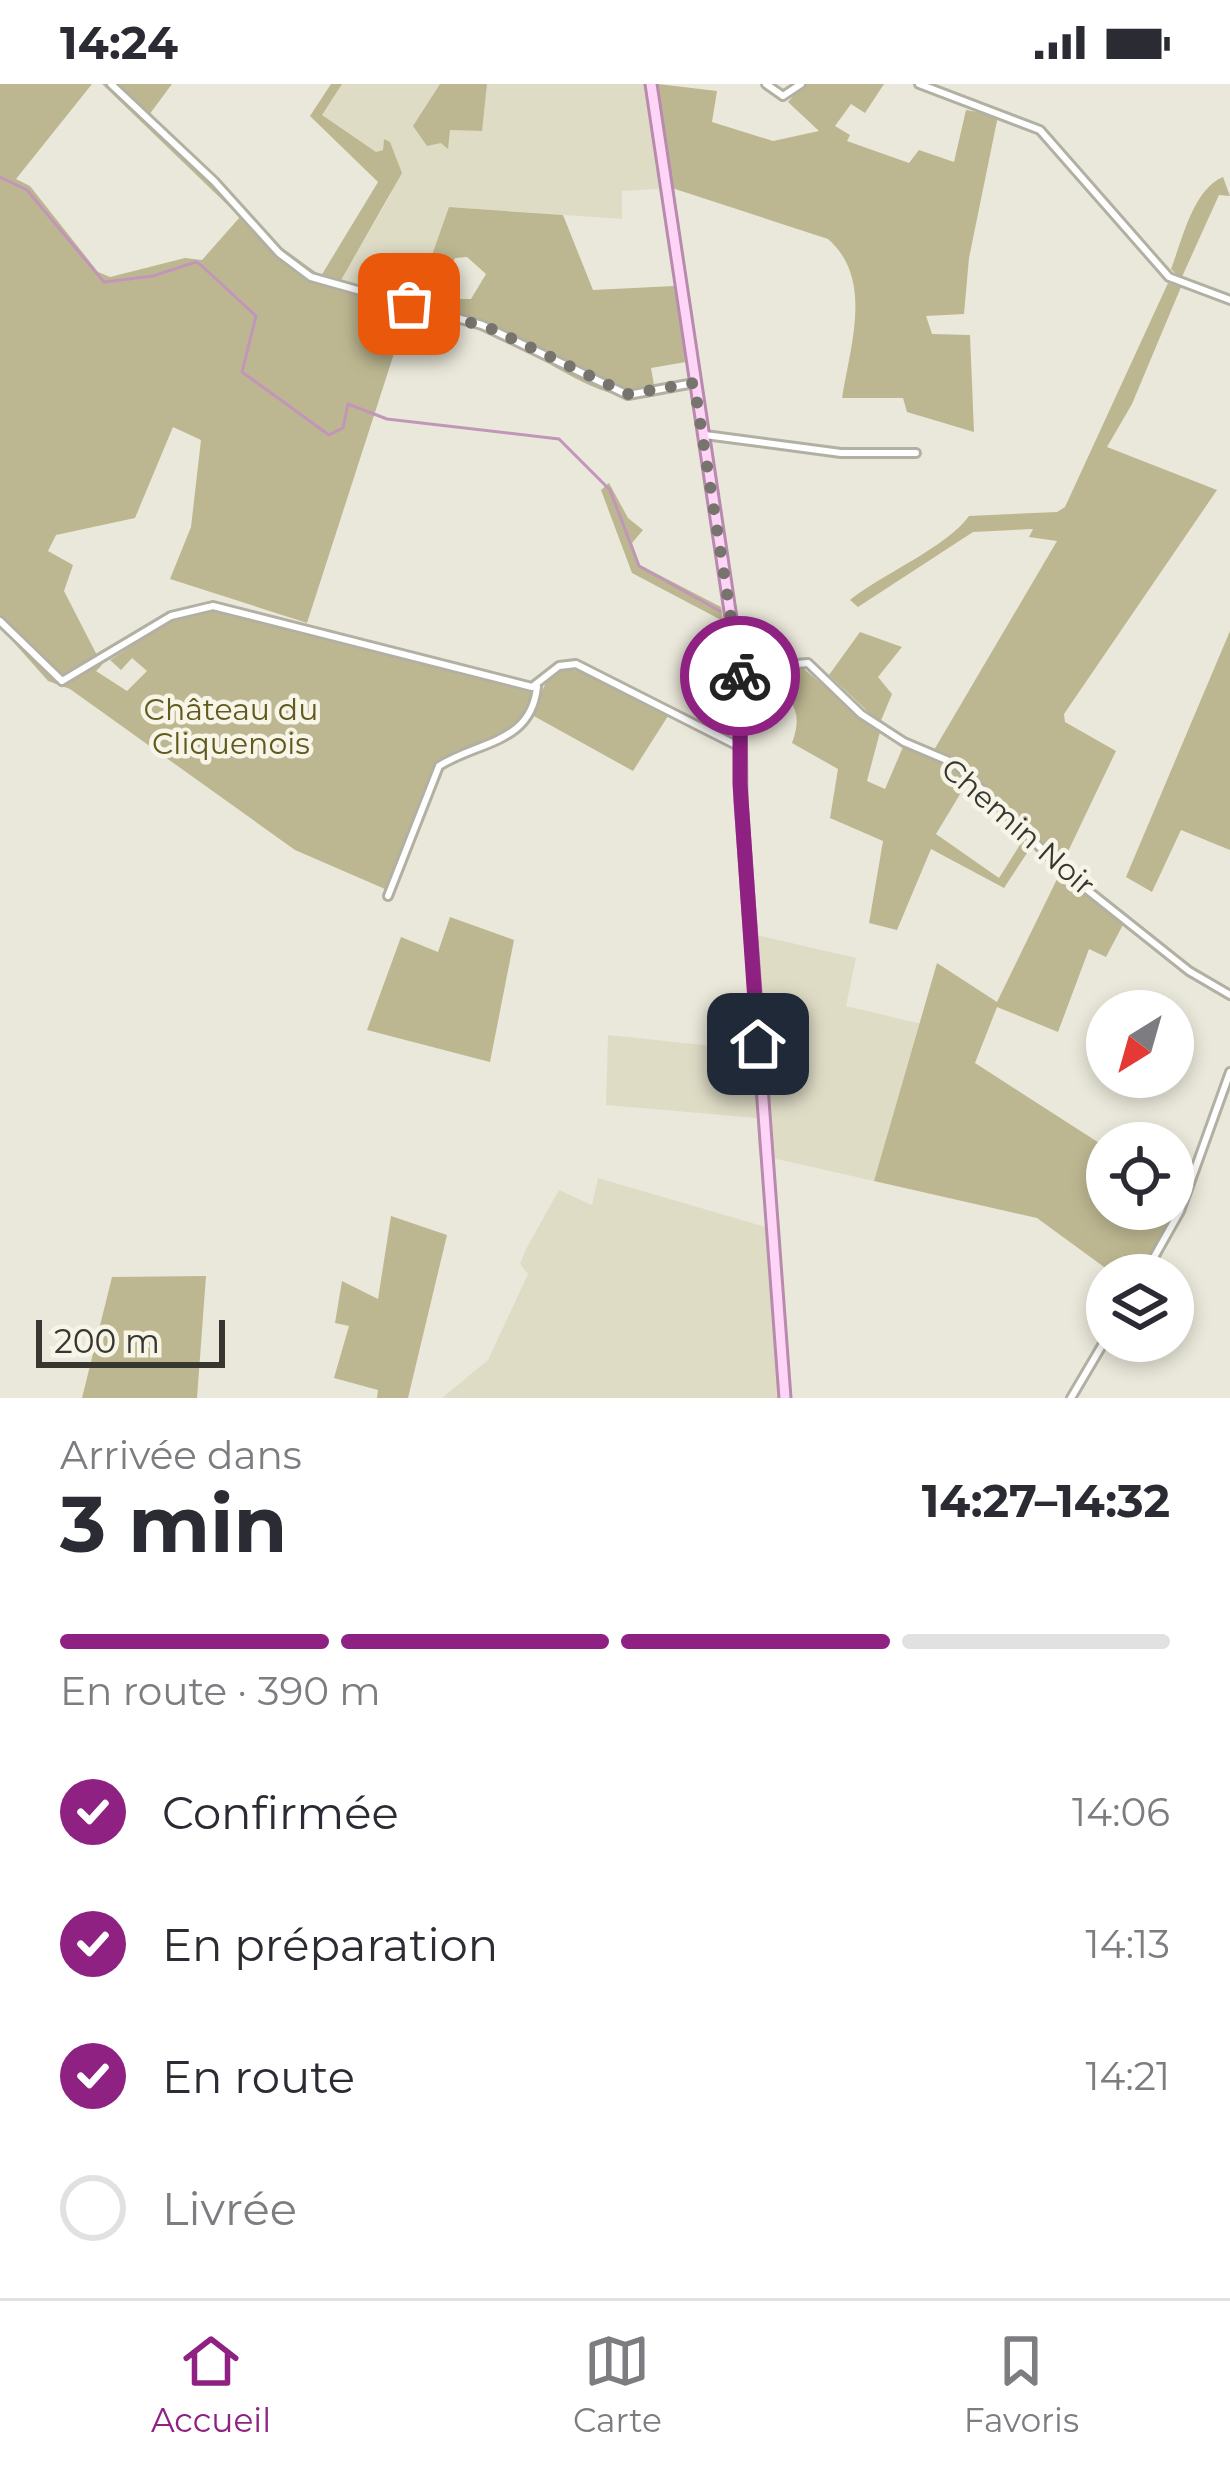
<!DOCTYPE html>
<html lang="fr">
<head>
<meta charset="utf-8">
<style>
	body { margin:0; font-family:Montserrat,sans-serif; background:#f7f7f7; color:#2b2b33; height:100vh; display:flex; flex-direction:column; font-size:45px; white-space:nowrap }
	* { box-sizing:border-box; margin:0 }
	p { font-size:39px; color:#7c7c81 }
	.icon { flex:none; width:66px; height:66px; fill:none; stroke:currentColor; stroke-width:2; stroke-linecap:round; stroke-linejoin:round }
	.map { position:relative; height:1314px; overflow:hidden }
	.details { display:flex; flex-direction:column; background:#fff; flex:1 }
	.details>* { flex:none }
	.needle { width:78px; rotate:217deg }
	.controls { position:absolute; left:1086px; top:906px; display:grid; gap:24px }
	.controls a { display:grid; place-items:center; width:108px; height:108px; border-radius:50%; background:#fff; box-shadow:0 6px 18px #0003; font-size:60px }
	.scale { position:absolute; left:36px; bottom:30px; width:189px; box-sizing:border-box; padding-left:12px; border:6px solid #373630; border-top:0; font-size:33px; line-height:42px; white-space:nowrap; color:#373630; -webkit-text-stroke:9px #f7f5e7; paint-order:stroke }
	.pin { position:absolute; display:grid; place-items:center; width:102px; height:102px; color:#fff; margin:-51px; border-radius:24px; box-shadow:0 6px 18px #0006 }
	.courier { position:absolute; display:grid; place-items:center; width:120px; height:120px; margin:-60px; border:9px solid #8f2183; border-radius:50%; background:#fff; color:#222; box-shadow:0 3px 15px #0007 }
	.headline em { font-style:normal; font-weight:700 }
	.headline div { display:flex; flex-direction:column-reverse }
	.headline { display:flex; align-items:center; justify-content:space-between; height:204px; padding:0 60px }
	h1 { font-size:78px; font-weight:700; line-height:90px }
	.bar { display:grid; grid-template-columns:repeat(4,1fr); gap:18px 12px; align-content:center; height:144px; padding:0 60px }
	.bar i { height:15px; border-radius:9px; background:#e1e1e2 }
	.bar .current { background:#8f2183 }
	.bar p { grid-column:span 4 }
	ol { padding:0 60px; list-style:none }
	li { display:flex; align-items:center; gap:36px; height:132px }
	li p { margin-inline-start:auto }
	li .icon { padding:12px; border-radius:50%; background:#8f2183; color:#fff; stroke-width:4 }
	li:last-child { color:#7c7c81 }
	li i { width:66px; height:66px; border:6px solid #e1e1e2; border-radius:50% }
	.status { display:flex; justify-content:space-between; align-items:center; height:84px; padding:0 60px; background:#fff; direction:ltr }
	.status svg { height:33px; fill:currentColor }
	.menu { display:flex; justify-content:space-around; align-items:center; height:168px; border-top:3px solid #e1e1e2; background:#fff; font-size:33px; color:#7c7c81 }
	.menu a { display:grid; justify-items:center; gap:6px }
	.menu .current { color:#8f2183 }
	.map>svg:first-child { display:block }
	.built { fill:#dfdcc6 }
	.green { fill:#bdb791 }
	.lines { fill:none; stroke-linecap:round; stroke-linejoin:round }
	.stream { stroke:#c196b9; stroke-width:3 }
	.minor-casing { stroke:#b2b0a2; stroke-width:12 }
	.major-casing { stroke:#b88aad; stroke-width:15 }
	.minor { stroke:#fff; stroke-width:6 }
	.major { stroke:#fed4f7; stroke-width:9 }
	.done { stroke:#76746c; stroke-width:12; stroke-dasharray:0 21.6 }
	.route { stroke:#8f2183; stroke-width:15 }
	.labels { text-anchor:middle; stroke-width:9; stroke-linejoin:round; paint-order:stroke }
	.park-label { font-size:30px; fill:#62591e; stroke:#f7f5e7 }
	.street-label { font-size:30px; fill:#373630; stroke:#f7f5e7 }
</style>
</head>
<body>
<div class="status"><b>14:24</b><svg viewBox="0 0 49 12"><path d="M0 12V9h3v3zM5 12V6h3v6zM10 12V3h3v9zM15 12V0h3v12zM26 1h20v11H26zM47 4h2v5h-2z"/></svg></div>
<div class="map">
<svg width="1230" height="1314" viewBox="0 0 1230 1314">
	<rect width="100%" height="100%" fill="#eae8da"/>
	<!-- built -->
	<path class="built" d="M331 0H658L672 104 622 107V135L450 123 415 219 340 198 391 110 310 32Z
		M744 848 856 874 846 922 922 940 874 1097 759 1071 757 1034 606 1021 608 951 752 966Z
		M598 1094 776 1146 792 1314H442L488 1276 528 1190 520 1180 526 1165 559 1106 592 1121Z"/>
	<!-- green -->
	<path class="green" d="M0 0H92L16 95 30 102 98 188 110 193 185 174 202 176 240 133 102 0H172L149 31 218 94 277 160 321 192 378 98 310 32 331 0H342L322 31 376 68 383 66 384 55 390 58 402 89 340 198 322 192 318 199 409 223 307 539 170 495 191 443 201 356 173 343 135 434 56 451 48 467 73 481 64 507 102 581 96 587 127 607 147 587 132 574 121 586 110 576 174 535 210 525 533 609C515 658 484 660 439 679L385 805 295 766 70 605 48 597 0 543Z
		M440 0H487L482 47 450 46 448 65 441 59 427 62 413 42Z
		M658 0 717 7 712 38 773 57 819 47 788 18 804 0H884L865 29 851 20 835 42 850 51 847 57 909 79 919 66 954 78 966 26 998 32 969 174 964 230 926 232 932 250 970 251 974 348 907 328 903 314H842C850 262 874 195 828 155L672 104Z
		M1223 93 1230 112 1219 111 1181 195 1171 185C1182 157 1193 105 1223 93Z
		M449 123 563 131 593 206 674 202 686 278 651 284 656 312C597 324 536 264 483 244L486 238 446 226 451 215H471L486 190 467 173 455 174 444 202 435 200 426 222 415 219Z
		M1168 199 1181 203 1132 320 1107 363 1217 406 1064 630 1065 638 1116 667 1063 778 966 684 934 666 1057 457 1029 453 1033 445 973 448 858 523 850 516C882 490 947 463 969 432L1057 428 1065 423Z
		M609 399 628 434 643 446 632 459 640 481 721 523 723 537 632 489 601 406Z
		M1230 547V766L1181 746 1152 808 1126 793Z
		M860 548 902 563 878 593 892 610 880 639 829 591Z
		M799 581 880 648 867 697 885 705 903 663 944 678 968 697 936 750 999 794 1023 756 1029 766 1004 804 931 765 897 846 869 839 883 757 830 734 838 685 792 659C802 631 796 619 774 601Z
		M563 583 599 593 668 632 633 687 532 631 546 598Z
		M1059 791 1125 837 1106 873 1089 865 1058 948 997 923 975 979 1107 1064V1125H1173V1104L1184 1111 1141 1191H1115L1037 1134 874 1097 937 879 997 918Z
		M450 833 514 856 490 978 367 946 401 853 438 868Z
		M391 1132 447 1151 408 1314H377L378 1306 334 1294 349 1242 335 1239 342 1197 378 1215Z
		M206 1192 197 1314H82L112 1193Z"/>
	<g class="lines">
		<!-- stream -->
		<path class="stream" d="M0 93 27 106 104 198 153 192 196 178 202 182 256 232 242 288 329 351 343 344 348 320 387 335 559 355 610 406 639 482 720 527"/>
		<defs>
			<path id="minor" d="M111 0 214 97 279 169 311 193 482 241 628 311 694 299
				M766 0 783 12 801 0
				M919 0 1040 46 1169 193 1230 216
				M705 351 841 369H916
				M0 537 62 597 171 532 213 522 532 603 559 582 576 580 740 663
				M741 609 796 580 808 579 861 630 904 658 956 680 1066 789 1189 887 1230 911
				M388 812 439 682C478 657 531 660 537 603
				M1144 1191 1180 1127 1230 988
				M1071 1314 1107 1253"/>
			<path id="major" d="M651 0 740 594 741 719 785 1314"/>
		</defs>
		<!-- minor casing -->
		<use href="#minor" class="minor-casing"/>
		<!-- major casing -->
		<use href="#major" class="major-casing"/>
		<!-- minor -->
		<use href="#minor" class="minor"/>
		<!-- major -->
		<use href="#major" class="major"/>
	</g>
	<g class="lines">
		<!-- done -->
		<path class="done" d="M409 220 492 245 628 310 694 299 740 592"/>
		<!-- route -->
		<path class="route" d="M740 592V700L758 960"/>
	</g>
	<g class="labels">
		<!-- park labels -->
		<g class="park-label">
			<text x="231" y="636">Château du<tspan x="231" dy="34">Cliquenois</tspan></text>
		</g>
		<!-- street labels -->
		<g class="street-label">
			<text transform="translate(1018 743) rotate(41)" y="10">Chemin Noir</text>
		</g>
	</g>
</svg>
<div class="controls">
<a><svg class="needle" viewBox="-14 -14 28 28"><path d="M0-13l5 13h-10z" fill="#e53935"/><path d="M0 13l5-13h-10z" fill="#7c7c81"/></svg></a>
<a><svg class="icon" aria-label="locate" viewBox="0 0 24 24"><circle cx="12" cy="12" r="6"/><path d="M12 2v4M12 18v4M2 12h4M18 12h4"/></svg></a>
<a><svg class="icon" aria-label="layers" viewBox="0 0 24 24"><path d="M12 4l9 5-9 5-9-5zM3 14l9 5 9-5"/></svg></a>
</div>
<div class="scale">200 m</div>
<div class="pin" style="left:409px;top:220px;background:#ea580c"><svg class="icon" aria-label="bag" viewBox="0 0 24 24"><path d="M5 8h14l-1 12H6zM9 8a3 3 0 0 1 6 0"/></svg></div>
<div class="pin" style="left:758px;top:960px;background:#1f2937"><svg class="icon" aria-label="home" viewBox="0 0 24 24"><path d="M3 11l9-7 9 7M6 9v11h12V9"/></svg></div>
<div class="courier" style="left:740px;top:592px"><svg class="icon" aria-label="bike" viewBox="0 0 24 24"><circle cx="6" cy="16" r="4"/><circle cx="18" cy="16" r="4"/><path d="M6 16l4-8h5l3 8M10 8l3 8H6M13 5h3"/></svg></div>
</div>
<section class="details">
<div class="headline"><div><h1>3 min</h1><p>Arrivée dans</p></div><em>14:27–14:32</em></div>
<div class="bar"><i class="current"></i><i class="current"></i><i class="current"></i><i></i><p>En route · 390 m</p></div>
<ol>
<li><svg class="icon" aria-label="check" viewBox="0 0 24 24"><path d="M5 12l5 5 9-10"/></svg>Confirmée<p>14:06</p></li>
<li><svg class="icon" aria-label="check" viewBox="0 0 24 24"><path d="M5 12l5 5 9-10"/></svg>En préparation<p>14:13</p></li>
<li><svg class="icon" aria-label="check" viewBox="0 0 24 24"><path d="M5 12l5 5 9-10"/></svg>En route<p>14:21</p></li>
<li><i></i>Livrée</li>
</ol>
</section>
<nav class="menu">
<a class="current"><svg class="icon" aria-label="home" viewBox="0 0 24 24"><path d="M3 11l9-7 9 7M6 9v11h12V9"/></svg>Accueil</a>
<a><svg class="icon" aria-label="map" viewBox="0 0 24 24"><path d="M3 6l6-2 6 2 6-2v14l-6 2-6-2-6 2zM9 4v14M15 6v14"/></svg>Carte</a>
<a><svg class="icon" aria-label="saved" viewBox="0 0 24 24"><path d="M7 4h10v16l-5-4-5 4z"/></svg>Favoris</a>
</nav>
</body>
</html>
